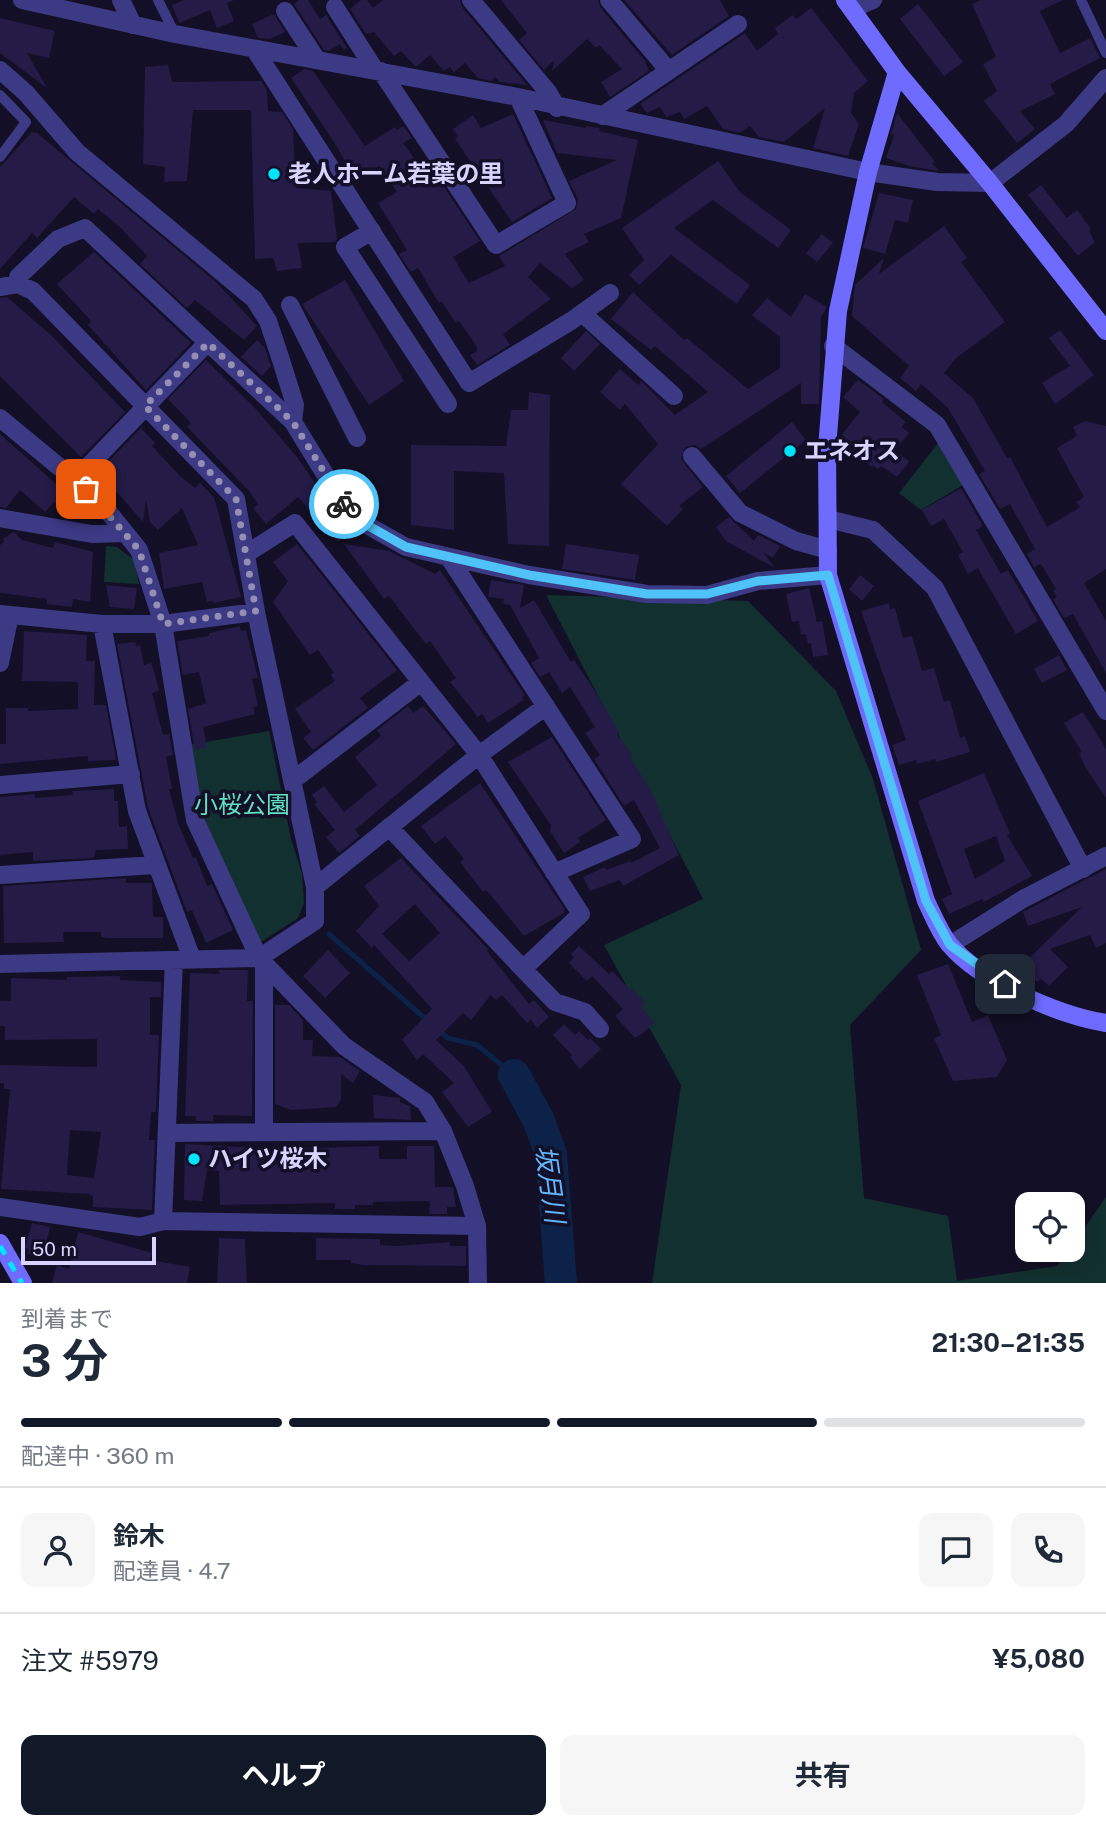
<!DOCTYPE html>
<html lang="ja">
<head>
<meta charset="utf-8">
<style>
	body { margin:0; font-family:"Public Sans","Noto Sans JP",sans-serif; background:#f6f6f7; color:#1f2937; height:100vh; display:flex; flex-direction:column; font-size:26px; white-space:nowrap }
	* { box-sizing:border-box; margin:0 }
	p { font-size:23px; color:#747a83 }
	.icon { flex:none; width:38px; height:38px; fill:none; stroke:currentColor; stroke-width:2; stroke-linecap:round; stroke-linejoin:round }
	.map { position:relative; height:1283px; overflow:hidden }
	.sheet { display:flex; flex-direction:column; background:#fff; flex:1 }
	.sheet>* { flex:none }
	.tools { position:absolute; left:1015px; top:1192px; display:grid; gap:14px }
	.tools a { display:grid; place-items:center; width:70px; height:70px; border-radius:14px; background:#fff; box-shadow:0 4px 18px #0003; font-size:35px }
	.scale { position:absolute; left:21px; bottom:18px; width:135px; box-sizing:border-box; padding-left:7px; border:4px solid #d9d4ff; border-top:0; font-size:19px; line-height:24px; white-space:nowrap; color:#d9d4ff; -webkit-text-stroke:5px #130f26; paint-order:stroke }
	.pin { position:absolute; display:grid; place-items:center; width:60px; height:60px; color:#fff; margin:-30px; border-radius:14px; box-shadow:0 4px 10px #0006 }
	.courier { position:absolute; display:grid; place-items:center; width:70px; height:70px; margin:-35px; border:5px solid #4fc3f7; border-radius:50%; background:#fff; color:#222; box-shadow:0 2px 9px #0007 }
	.head em { font-style:normal; font-weight:700 }
	.head div { display:flex; flex-direction:column-reverse }
	.head { display:flex; align-items:center; justify-content:space-between; height:119px; padding:0 21px }
	h1 { font-size:46px; font-weight:700; line-height:52px }
	.bar { display:grid; grid-template-columns:repeat(4,1fr); gap:10px 7px; align-content:center; height:84px; padding:0 21px }
	.bar i { height:9px; border-radius:5px; background:#e0e1e3 }
	.bar .on { background:#111827 }
	.bar p { grid-column:span 4 }
	.line { display:flex; align-items:center; gap:18px; padding:0 21px; border-top:2px solid #e0e1e3 }
	.line div { flex:1 }
	.round { display:grid; place-items:center; flex:none; width:74px; height:74px; border-radius:14px; background:#f6f6f7 }
	.button { display:flex; gap:14px; margin-top:auto; padding:14px 21px }
	.button a { flex:1; height:80px; border-radius:14px; background:#111827; color:#fff; font-size:28px; font-weight:700; line-height:80px; text-align:center }
	.button a+a { background:#f6f6f7; color:#1f2937 }
	.map>svg:first-child { display:block }
	.green { fill:#12302f }
	.lines { fill:none; stroke-linecap:round; stroke-linejoin:round }
	.stream { stroke:#0c2248; stroke-width:5 }
	.river { stroke:#0c2248; stroke-width:32 }
	.building { fill:#241b47; fill-rule:evenodd }
	.lane { stroke:#3d3a85; stroke-width:10 }
	.street { stroke:#3d3a85; stroke-width:18 }
	.secondary { stroke:#6f6bff; stroke-width:18 }
	.rail { stroke:#00e5ff; stroke-width:5; stroke-dasharray:10 9; stroke-linecap:butt }
	.done { stroke:#948fb3; stroke-width:7; stroke-dasharray:0 12.6 }
	.route { stroke:#4fc3f7; stroke-width:9 }
	.poi-dot { fill:#00e5ff; stroke:#130f26; stroke-width:2.5 }
	.labels { text-anchor:middle; stroke-width:7; stroke-linejoin:round; paint-order:stroke }
	.poi-label { font-size:24px; font-weight:bold; fill:#d9d4ff; stroke:#130f26; text-anchor:start }
	.park-label { font-size:24px; fill:#5fe0c0; stroke:#130f26 }
	.water-label { font-size:26px; font-style:italic; fill:#62b6ff; stroke:#130f26 }
</style>
</head>
<body>
<div class="map">
<svg width="1106" height="1283" viewBox="0 0 1106 1283">
	<rect width="100%" height="100%" fill="#130f26"/>
	<!-- green -->
	<path class="green" d="M939 442 963 485 921 510 899 493Z
		M106 546 117 547 134 560 139 584 104 582Z
		M546 595 748 601 836 691 873 779 921 950 850 1025 864 1198 948 1216 957 1281 1057 1266 1069 1250H1073V1244L1106 1197V1283H652L681 1085 604 945 703 899Z
		M269 731 291 839 302 873 304 903 298 918 261 942 204 825 189 745Z"/>
	<g class="lines">
		<!-- stream -->
		<path class="stream" d="M329 934 429 1022
			M439 1031 448 1038 477 1045 514 1075"/>
		<!-- river -->
		<path class="river" d="M514 1075 538 1119 551 1154 561 1283"/>
	</g>
	<!-- building -->
	<path class="building" d="M184 0H234L227 3 234 21 217 28 210 10 179 23 172 5Z
		M299 0H308L320 19 326 15 347 48 344 50 340 44 329 51 324 50 294 4Z
		M361 0H367L373 8 383 0H460L462 7 527 85 500 82 495 77 491 81 478 78 465 63 454 72 450 67 444 71 430 55 416 67 401 51 394 56 374 32 366 34 350 9Z
		M501 0H598L600 7 645 61 649 71 610 97 601 82 622 69 599 45 596 48 587 39 552 71 554 60 544 70 519 40 527 33Z
		M624 0H720L729 16 672 55Z
		M981 0H1063L1040 11 1060 53 1090 38 1100 58 1050 84 1055 94 1020 111 1035 129 1017 143 984 101 997 91 983 64 996 57 972 4Z
		M918 4 963 62 944 76 900 19Z
		M811 8 868 81 854 93 851 113 859 124 848 156 813 148 825 108 784 142 759 137 750 126 740 133 723 129 707 106 684 119 680 112 666 117 660 107 647 113 640 104 745 33 757 51 778 34 775 28 793 15 796 19Z
		M274 14 285 32 270 39 258 38 252 24Z
		M0 18 55 31 49 58 27 53 47 88 0 53Z
		M168 65 172 82 261 81 267 90 268 111 282 112 293 129 296 188 331 191 337 239 335 242 298 243 302 268 277 271 273 258 255 259 251 110H193L187 181 164 182 165 167 143 164 145 67Z
		M304 69 313 71 365 146 395 127 397 130 403 126 412 138 403 143 424 171 430 167 432 169 480 241 453 257 469 283 505 266 499 256 576 209 578 199 569 181 617 160 557 153 543 120 586 128V126L600 128 599 131 638 140 621 218 584 234 589 242 565 254 584 280 572 288 540 263 528 277 551 299 503 334 510 345 477 365 470 355 477 351 476 345 459 321 456 323 442 302 439 303 418 268 411 272 399 254 407 250 378 203 397 192 379 166 355 181 336 145 291 78Z
		M897 113 935 162 932 163 939 171 909 166 886 158 894 135 891 134Z
		M513 114 552 198 512 222 455 139 458 137 453 129 473 115 481 128Z
		M32 132 37 133 217 283 257 326 244 340 195 300 187 308 140 264 147 256 120 227 98 209 94 214 74 197 37 238 32 233 0 269V167Z
		M718 161 740 192 791 230 778 248 713 200 674 228 750 285 737 304 671 255 639 285 629 275 644 260 622 228Z
		M1041 185 1067 218 1077 210 1091 229 1089 231 1095 242 1078 256 1028 195Z
		M879 193 913 200 908 223 895 220 885 254 863 248Z
		M944 226 967 258 961 262 1005 322 956 358 944 373 973 398 1007 458 1010 457 1047 527 1080 507 1076 502 1084 497 1057 448 1077 436 1073 427 1085 421 1106 426V569L1084 583 1106 621V673L1073 614 1064 618 1053 599 1057 597 1053 591 1056 589 1041 564 1034 567 1027 554 1035 549 1010 504 1000 509 979 474 985 471 948 408 921 384 916 391 900 378 909 366 852 316 855 285 884 258 879 274Z
		M822 234 833 243 817 262 806 253Z
		M94 252 191 343 146 390 88 325 91 321 57 284Z
		M345 280 404 381 369 405 302 304Z
		M633 292 684 340 687 338 748 389 780 368V337L752 315 767 298 791 317 805 294 827 307 821 317 819 404H801V383L701 449 695 445 685 447 681 459 703 487 679 506 683 509 667 526 621 484 658 444 625 404 620 410 600 392 620 369 638 385 641 381 675 415 708 392 655 346 651 350 611 319Z
		M7 297 52 336 125 412 81 457 0 376V298Z
		M1060 330 1094 375 1055 404 1042 383 1070 366 1049 338Z
		M586 331 600 344 574 371 561 358Z
		M257 340 265 348 271 366 262 376 241 357Z
		M206 360 254 407 297 457 349 532 338 542 298 497 266 524 253 508 258 504 249 491 187 427 191 423 168 399Z
		M858 380 884 399 882 402 906 422 902 427 909 433 895 450 909 462 897 477 881 466 878 469 873 465 872 467 841 443 845 438 842 434 860 412 843 397Z
		M529 392 550 395 549 546 508 544 504 473 454 471V530L411 525V445L506 446 511 410H528Z
		M792 422 806 440 740 493 726 476Z
		M141 428 155 443 152 446 180 476 195 488 200 483 214 497 241 597 214 603 213 601 207 602 202 582 164 589 159 553 198 545 182 508 158 530 150 522 146 500 143 522 99 471Z
		M0 434 81 506 71 517 54 502 45 512 20 490 6 508 0 507Z
		M961 488 983 526 976 530 1001 574 1008 570 1038 621 1016 634 978 568 968 574 958 555 963 552 944 519 931 526 922 510Z
		M729 517 754 541 758 535 780 546 773 558 764 553 775 568 726 541 716 527Z
		M14 532 22 540 53 548 55 542 93 552 90 602 73 599 72 607 47 604V599L0 593V545L4 542 3 539Z
		M297 544 397 670 360 698 368 708 313 750 303 738 311 732 295 709 335 681 330 675 334 673 318 650 310 655 273 602 288 581 273 562Z
		M344 544 389 551 435 574 440 570 525 695 522 697 524 700 488 723 482 714 478 717 450 682 456 678 430 641 426 644 389 596 384 599Z
		M566 544 639 555 635 580 562 569Z
		M860 575 874 586 862 601 849 589Z
		M491 580 524 585 520 608 534 600 571 662 574 660 593 688 620 733 617 735 633 755 630 757 650 789 679 855 623 886 620 880 590 891 583 877 605 867 606 870 630 861 631 863 660 848 634 800 624 806 594 759 600 755 585 733 595 727 570 687 562 693 549 672 540 677 531 663 539 658 510 605 503 604 504 599 488 597Z
		M106 585 137 588 134 609 110 607Z
		M809 588 817 622 822 621 828 655 813 657 811 643 808 644 806 634 801 635 799 621 792 622 786 594Z
		M889 603 890 609 895 608 903 638 912 636 922 671 934 668 944 702 950 700 960 738 965 736 970 752 936 762 935 759 917 764 916 760 899 765 892 745 906 740 861 611Z
		M240 626 241 631 246 630 258 678 252 679 258 706 253 707 255 714 203 727 207 747 195 750 188 709 206 703 199 672 183 675 177 641 209 636V633Z
		M24 631 87 635 86 661H95L94 705H106L116 760 88 761V756L0 764V744H6V708H28V711L78 709V682L22 681Z
		M135 642 136 646 140 645 144 665 151 663 155 674 159 691 152 693 163 735 169 734 173 755 166 757 172 789H169L178 823 193 858 196 857 207 886 212 884 233 930 206 943 192 910 187 912 148 808 117 644Z
		M1059 655 1067 670 1042 683 1034 669Z
		M408 706 413 713 423 706 456 744 355 830 360 836 339 853 326 837 335 830 314 804 317 802 312 795 324 786 344 812 377 785 355 757 381 736 377 730Z
		M1083 712 1106 749V798L1086 768 1079 754 1082 752 1064 723Z
		M552 737 606 820 578 838 580 842 564 853 550 831 551 825 508 762Z
		M984 773 1010 834 1007 835 1032 876 984 902 982 899 949 914 942 899 952 894 918 801ZM996 836 1005 861 975 879 964 849Z
		M480 783 564 908V913L524 936 493 898 486 890 483 892 460 862 464 859 445 836 435 844 421 826Z
		M114 789V801H118L119 827 127 826 128 849 96 850 94 858 33 861V852L0 855V797L35 794V798L73 795 72 791Z
		M401 858 488 949 487 951 529 1004 534 1000 549 1017 537 1028 531 1020 527 1023 502 995 496 1000 491 995 471 1020 463 1013 436 1040 464 1066 492 1112 468 1127 442 1092 454 1083 423 1054 417 1060 402 1040 432 1009 374 945 372 948 356 931 379 906 364 886ZM415 904 440 933 409 961 382 934Z
		M1106 869V943L1096 948 1090 935 1050 949 1068 967 1049 986 1041 979 1037 982 1021 966 1082 907 1028 926 1023 912Z
		M126 878V883H152L153 917H163V938H108L101 937V932H63L64 942 4 943 3 886Z
		M579 946 609 974 612 971 630 990 632 988 645 1003 641 1007 655 1023 640 1035 635 1038 615 1016 623 1009 592 976 587 981 569 963 574 957 571 954Z
		M328 950 350 973 325 998 303 976Z
		M948 964 972 1022 988 1015 1007 1060 997 1077 953 1081 934 1038 941 1035 917 975Z
		M218 970H248L247 1001H253L252 1116 213 1115V1121H196V1116H185L190 973 220 974Z
		M120 976V980L161 982V997H150V1035H159L156 1112H151L149 1140H155L152 1210 93 1207V1197L89 1194 1 1189 10 1089H4V1083H0V1065L97 1067V1039L5 1040V1026H0V1001H11V978L67 980V977ZM70 1130 101 1132 94 1178 67 1175Z
		M275 1005H289L303 1020V1040H313L312 1056 340 1057 360 1071 353 1083 341 1074V1100L336 1107 291 1110 275 1104Z
		M564 1024 575 1035 579 1031 588 1040 590 1038 601 1049 580 1069 570 1057 572 1055 553 1035Z
		M373 1095 400 1098V1102L410 1106 411 1120 374 1118Z
		M185 1144 281 1149 379 1146V1159H407V1146H434L435 1187H453L456 1207H447V1214H429L430 1201 373 1202V1205H355V1209H335V1203L220 1205 219 1171 207 1170 202 1201 184 1200Z
		M32 1223 50 1227 43 1257 28 1254 29 1249 25 1248Z
		M78 1232 152 1253 150 1260 190 1267 187 1283H52L57 1265 69 1269Z
		M219 1238 245 1239 247 1283H217Z
		M316 1238 380 1239V1245L398 1246 450 1242V1246H466V1266L363 1265 351 1263V1260H316Z"/>
	<g class="lines">
		<!-- lane -->
		<path class="lane" d="M158 0 175 34
			M1081 0 1106 53
			M0 95 26 122 0 157"/>
		<!-- street -->
		<path class="street" d="M22 0 175 34 518 97 868 172 937 182 990 183 1066 124 1106 78
			M121 0 133 25
			M471 0 548 92 557 108
			M609 0 669 71
			M335 7 375 70
			M852 9 873 0
			M285 11 317 60
			M255 50 469 383 571 321 610 293
			M0 70 26 93 77 152 254 299 268 321 281 360 295 405 293 422 342 502 367 525 406 547 529 575 647 594 707 595 758 581 828 575
			M381 71 496 245 567 203 518 97
			M602 116 738 24
			M372 231 345 247 448 404
			M18 284V277L58 239 85 228 293 422
			M0 287 18 284 33 291 236 499 256 612 315 887V921L259 958 0 964
			M290 305 357 438
			M582 313 674 396
			M833 346 937 425 1106 711
			M0 418 98 499 139 550 163 624 195 820 259 958 344 1046 425 1102 443 1131 465 1186 477 1226 478 1283
			M692 456 740 513 796 541 828 550
			M75 480 207 343
			M0 518 92 534 125 533
			M828 519 873 530 935 588 1083 869
			M246 554 295 523 479 755 581 914 523 969 389 827
			M450 559 632 839 554 873
			M0 614 102 624H163L256 612
			M102 624 137 811 192 959
			M0 663 10 615
			M292 781 421 682
			M0 785 131 774
			M0 875 155 865
			M315 887 479 755 546 706
			M950 945 1023 899 1106 856
			M264 962V1132
			M523 969 555 1002 585 1012 600 1029
			M167 1133 443 1131
			M0 1207 140 1227 163 1221 477 1226
			M163 1221 174 960"/>
		<!-- secondary -->
		<path class="secondary" d="M845 0 897 72 990 183 1106 331
			M897 72 868 172 838 311 827 448 828 575 926 901C933 915 939 931 949 944 981 982 1058 1015 1106 1023
			M0 1243 23 1283"/>
		<!-- rail -->
		<path class="rail" d="M0 1246 22 1283"/>
	</g>
	<g class="lines">
		<!-- done -->
		<path class="done" d="M86 489 139 550 163 624 256 611 236 499 145 406 208 343 293 422 344 504"/>
		<!-- route -->
		<path class="route" d="M344 504 367 525 406 547 529 575 647 594H707L758 581 828 575 926 901 950 945 1005 984"/>
	</g>
	<!-- markers -->
	<g class="poi-dot">
		<circle cx="274" cy="174" r="7"/>
		<circle cx="790" cy="451" r="7"/>
		<circle cx="194" cy="1159" r="7"/>
	</g>
	<g class="labels">
		<!-- poi labels -->
		<g class="poi-label">
			<text x="288" y="182">老人ホーム若葉の里</text>
			<text x="804" y="459">エネオス</text>
			<text x="208" y="1167">ハイツ桜木</text>
		</g>
		<!-- park labels -->
		<g class="park-label">
			<text x="242" y="813">小桜公園</text>
		</g>
		<!-- water labels -->
		<g class="water-label">
			<text transform="translate(550 1184) rotate(82)" y="9">坂月川</text>
		</g>
	</g>
</svg>
<div class="tools">
<a><svg class="icon" aria-label="locate" viewBox="0 0 24 24"><circle cx="12" cy="12" r="6"/><path d="M12 2v4M12 18v4M2 12h4M18 12h4"/></svg></a>
</div>
<div class="scale">50 m</div>
<div class="pin" style="left:86px;top:489px;background:#ea580c"><svg class="icon" aria-label="bag" viewBox="0 0 24 24"><path d="M5 8h14l-1 12H6zM9 8a3 3 0 0 1 6 0"/></svg></div>
<div class="pin" style="left:1005px;top:984px;background:#1f2937"><svg class="icon" aria-label="home" viewBox="0 0 24 24"><path d="M3 11l9-7 9 7M6 9v11h12V9"/></svg></div>
<div class="courier" style="left:344px;top:504px"><svg class="icon" aria-label="bike" viewBox="0 0 24 24"><circle cx="6" cy="16" r="4"/><circle cx="18" cy="16" r="4"/><path d="M6 16l4-8h5l3 8M10 8l3 8H6M13 5h3"/></svg></div>
</div>
<section class="sheet">
<div class="head"><div><h1>3 分</h1><p>到着まで</p></div><em>21:30–21:35</em></div>
<div class="bar"><i class="on"></i><i class="on"></i><i class="on"></i><i></i><p>配達中 · 360 m</p></div>
<div class="line" style="height:126px"><a class="round"><svg class="icon" aria-label="person" viewBox="0 0 24 24"><circle cx="12" cy="8" r="4"/><path d="M4 21q1-7 8-7t8 7"/></svg></a><div><b>鈴木</b><p>配達員 · 4.7</p></div><a class="round"><svg class="icon" aria-label="chat" viewBox="0 0 24 24"><path d="M4 5h16v11H9l-5 4z"/></svg></a><a class="round"><svg class="icon" aria-label="phone" viewBox="0 0 24 24"><path d="M5 4h4l2 5-3 2q2 4 5 5l2-3 5 2v4C11 20 4 13 5 4z"/></svg></a></div>
<div class="line" style="height:91px"><div>注文 #5979</div><b>¥5,080</b></div>
<div class="button"><a>ヘルプ</a><a>共有</a></div>
</section>
</body>
</html>
